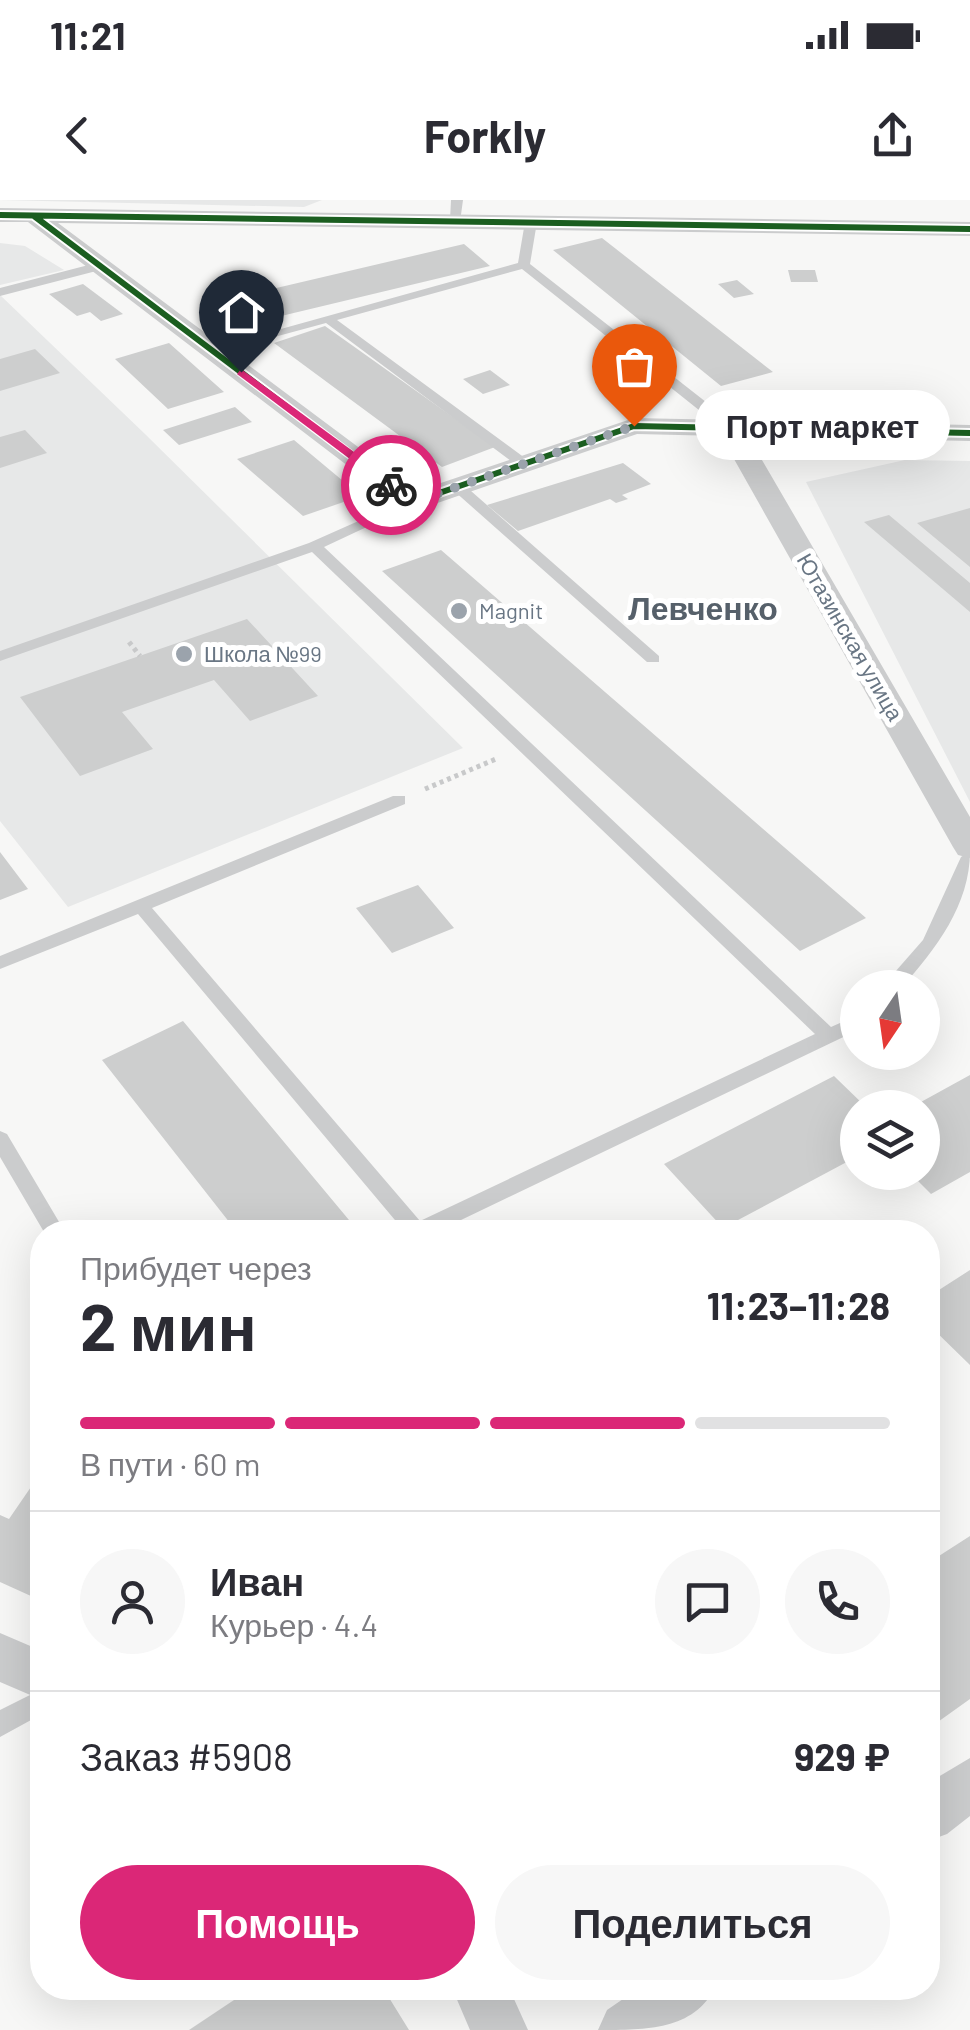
<!DOCTYPE html>
<html lang="ru">
<head>
<meta charset="utf-8">
<style>
	body { margin:0; font-family:Barlow,sans-serif; background:#f7f7f7; color:#2b2b33; height:100vh; display:flex; flex-direction:column; font-size:38px; white-space:nowrap }
	* { box-sizing:border-box; margin:0 }
	p { font-size:32px; color:#7c7c81 }
	.icon { flex:none; width:55px; height:55px; fill:none; stroke:currentColor; stroke-width:2; stroke-linecap:round; stroke-linejoin:round }
	.map { position:relative; flex:1; overflow:hidden }
	.side { position:absolute; left:30px; top:1020px; width:910px; height:780px; display:flex; flex-direction:column; background:#fff; border-radius:40px; box-shadow:0 10px 40px #0002 }
	.side>* { flex:none }
	.needle { width:65px; rotate:193deg }
	.tools { position:absolute; left:840px; top:770px; display:grid; gap:20px }
	.tools a { display:grid; place-items:center; width:100px; height:100px; border-radius:50%; background:#fff; box-shadow:0 10px 40px #0002; font-size:50px }
	.pin { position:absolute; display:grid; place-items:center; width:85px; height:85px; color:#fff; margin:-102px -42px; border-radius:50% 50% 50% 0; rotate:-45deg; box-shadow:0 0 10px #0007 }
	.pin .icon { rotate:45deg }
	.courier { position:absolute; display:grid; place-items:center; width:100px; height:100px; margin:-50px; border:8px solid #db2777; border-radius:50%; background:#fff; color:#222; box-shadow:0 2px 12px #0007 }
	.bubble { position:absolute; height:70px; border-radius:35px; background:#fff; box-shadow:0 10px 40px #0002; font-size:32px; font-weight:700; line-height:70px; text-align:center }
	.head em { font-style:normal; font-weight:700 }
	.head div { display:flex; flex-direction:column-reverse }
	.head { display:flex; align-items:center; justify-content:space-between; height:170px; padding:0 50px }
	h1 { font-size:65px; font-weight:700; line-height:75px }
	.bar { display:grid; grid-template-columns:repeat(4,1fr); gap:15px 10px; align-content:center; height:120px; padding:0 50px }
	.bar i { height:12px; border-radius:8px; background:#e1e1e2 }
	.bar .active { background:#db2777 }
	.bar p { grid-column:span 4 }
	.line { display:flex; align-items:center; gap:25px; padding:0 50px; border-top:2px solid #e1e1e2 }
	.line div { flex:1 }
	.round { display:grid; place-items:center; flex:none; width:105px; height:105px; border-radius:52px; background:#f7f7f7 }
	.button { display:flex; gap:20px; margin-top:auto; padding:20px 50px }
	.button a { flex:1; height:115px; border-radius:60px; background:#db2777; color:#fff; font-size:40px; font-weight:700; line-height:115px; text-align:center }
	.button a+a { background:#f7f7f7; color:#2b2b33 }
	.status { display:flex; justify-content:space-between; align-items:center; height:70px; padding:0 50px; background:#fff; direction:ltr }
	.status svg { height:28px; fill:currentColor }
	header { display:flex; justify-content:space-between; align-items:center; height:130px; padding:0 50px; background:#fff; font-size:45px; font-weight:700 }
	.map>svg:first-child { display:block }
	.built { fill:#e7e8e8 }
	.building { fill:#cdcece }
	.lines { fill:none; stroke-linecap:round; stroke-linejoin:round }
	.path { stroke:#c8c9ca; stroke-width:5; stroke-dasharray:4 4; stroke-linecap:butt }
	.service { fill:#cbcccd; fill-rule:evenodd }
	.minor { fill:#cbcccd; fill-rule:evenodd }
	.cycleway-casing { stroke:#fff; stroke-width:10 }
	.cycleway { stroke:#1b5e20; stroke-width:6 }
	.route { fill:#db2777 }
	.done { stroke:#9ba3ac; stroke-width:10; stroke-dasharray:0 18 }
	.poi-dot { fill:#9ba3ac; stroke:#fff; stroke-width:4 }
	.labels { text-anchor:middle; stroke-width:10; stroke-linejoin:round; paint-order:stroke }
	.far-poi-label { font-size:22px; fill:#697684; stroke:#fff; text-anchor:start }
	.far-street-label { font-size:22px; fill:#697684; stroke:#fff }
	.far-district-label { font-size:32px; font-weight:bold; fill:#56606a; stroke:#fff }
</style>
</head>
<body>
<div class="status"><b>11:21</b><svg viewBox="0 0 49 12"><path d="M0 12V9h3v3zM5 12V6h3v6zM10 12V3h3v9zM15 12V0h3v12zM26 1h20v11H26zM47 4h2v5h-2z"/></svg></div>
<header><svg class="icon" aria-label="back" viewBox="0 0 24 24"><path d="M15 5l-7 7 7 7"/></svg>Forkly<svg class="icon" aria-label="share" viewBox="0 0 24 24"><path d="M12 15V3M7 8l5-5 5 5M5 13v7h14v-7"/></svg></header>
<div class="map">
<svg width="970" height="1830" viewBox="0 0 970 1830">
	<rect width="100%" height="100%" fill="#f7f7f6"/>
	<!-- built -->
	<path class="built" d="M0 0H322L304 7Z
		M0 43 25 46 64 70 0 85Z
		M0 95 145 234 463 548 68 707 0 621Z
		M905 260 970 261V602L806 282Z"/>
	<!-- building -->
	<path class="building" d="M602 38 773 172 721 186 553 50Z
		M464 44 490 66 248 124 225 100Z
		M788 70H815L818 82H791Z
		M737 80 754 94 734 98 718 84Z
		M83 84 123 114 101 121 90 112 77 116 49 94Z
		M325 126 495 247 442 267 274 143Z
		M169 143 224 192 168 209 115 159Z
		M35 149 60 173 0 191V159Z
		M490 170 510 185 483 194 463 179Z
		M635 180 645 189 618 197 607 188Z
		M235 207 252 222 179 245 163 230Z
		M25 230 47 253 0 268V237Z
		M294 240 361 296 303 316 237 259Z
		M623 263 651 284 622 295 628 299 616 303 610 299 518 331 487 305Z
		M970 308V367L917 323Z
		M889 315 970 383V412L864 322Z
		M441 350 866 718 800 751 382 371Z
		M247 419 318 496 250 521 214 480 122 512 153 549 80 576 20 497Z
		M0 652 28 689 0 700Z
		M418 685 454 728 392 753 356 708Z
		M183 821 359 1032H237L102 860Z
		M970 875V972L931 994 909 972H922V908H910Z
		M834 876 867 908H858V956L723 1028 664 964Z
		M970 1070V1165L928 1124V1097Z
		M33 1284 42 1288V1401L0 1382V1315L9 1319Z
		M970 1336V1499L928 1529V1363Z
		M252 1788H383L409 1830H189Z"/>
	<g class="lines">
		<!-- path -->
		<path class="path" d="M129 442 140 456
			M425 589 496 559"/>
		<!-- service -->
		<path class="service" d="M451 0H463L460 22 450 20Z
			M531 19 537 22 530 64 734 224V230H724L522 69 337 120 529 261V267H519L326 123 212 154 206 150 518 63 525 22Z
			M100 62 106 66 104 69 0 96V88Z
			M453 284H463L659 456V462H647L453 290Z
			M408 299 420 302 324 347 831 827 858 815V830L436 1032H405L138 714 0 769V756L393 596H405V604L152 708 420 1021 815 834 312 352 0 461V451L309 343Z
			M970 651C970 705 936 749 901 788H881L923 740 961 657Z
			M0 931 7 934 65 1032H44L0 957Z
			M42 1489V1514L0 1537V1510Z"/>
		<!-- minor -->
		<path class="minor" d="M0 8 970 22V36L58 23 417 291 634 218 970 225V241L748 236 970 617V658L958 655 953 647 721 236 637 234 423 308H403L28 22H0Z
			M0 1433 42 1451V1500L0 1482Z
			M970 1558V1616L947 1634 928 1641V1583Z
			M452 1788H509L528 1830H470Z
			M639 1788H715C693 1830 647 1830 598 1830L607 1810Z"/>
		<defs>
			<path id="cycleway" d="M0 15 970 29
				M34 16 413 302 634 226 970 233"/>
		</defs>
		<!-- cycleway casing -->
		<use href="#cycleway" class="cycleway-casing"/>
		<!-- cycleway -->
		<use href="#cycleway" class="cycleway"/>
	</g>
	<!-- route -->
	<path class="route" d="M241 169 395 282V287H387L237 174Z"/>
	<g class="lines">
		<!-- done -->
		<path class="done" d="M391 285 413 302 634 226"/>
	</g>
	<!-- markers -->
	<g class="poi-dot">
		<circle cx="459" cy="411" r="10"/>
		<circle cx="184" cy="454" r="10"/>
	</g>
	<g class="labels">
		<!-- far-poi labels -->
		<g class="far-poi-label">
			<text x="479" y="419">Magnit</text>
			<text x="204" y="462">Школа №99</text>
		</g>
		<!-- far-street labels -->
		<g class="far-street-label">
			<text transform="translate(850 437) rotate(60)" y="8">Ютазинская улица</text>
		</g>
		<!-- far-district labels -->
		<g class="far-district-label">
			<text x="703" y="420">Левченко</text>
		</g>
	</g>
</svg>
<div class="tools">
<a><svg class="needle" viewBox="-14 -14 28 28"><path d="M0-13l5 13h-10z" fill="#e53935"/><path d="M0 13l5-13h-10z" fill="#7c7c81"/></svg></a>
<a><svg class="icon" aria-label="layers" viewBox="0 0 24 24"><path d="M12 4l9 5-9 5-9-5zM3 14l9 5 9-5"/></svg></a>
</div>
<div class="pin" style="left:634px;top:226px;background:#ea580c"><svg class="icon" aria-label="bag" viewBox="0 0 24 24"><path d="M5 8h14l-1 12H6zM9 8a3 3 0 0 1 6 0"/></svg></div>
<div class="pin" style="left:241px;top:172px;background:#1f2937"><svg class="icon" aria-label="home" viewBox="0 0 24 24"><path d="M3 11l9-7 9 7M6 9v11h12V9"/></svg></div>
<div class="courier" style="left:391px;top:285px"><svg class="icon" aria-label="bike" viewBox="0 0 24 24"><circle cx="6" cy="16" r="4"/><circle cx="18" cy="16" r="4"/><path d="M6 16l4-8h5l3 8M10 8l3 8H6M13 5h3"/></svg></div>
<div class="bubble" style="left:695px;top:190px;width:255px">Порт маркет</div>
<section class="side">
<div class="head"><div><h1>2 мин</h1><p>Прибудет через</p></div><em>11:23–11:28</em></div>
<div class="bar"><i class="active"></i><i class="active"></i><i class="active"></i><i></i><p>В пути · 60 m</p></div>
<div class="line" style="height:180px"><a class="round"><svg class="icon" aria-label="person" viewBox="0 0 24 24"><circle cx="12" cy="8" r="4"/><path d="M4 21q1-7 8-7t8 7"/></svg></a><div><b>Иван</b><p>Курьер · 4.4</p></div><a class="round"><svg class="icon" aria-label="chat" viewBox="0 0 24 24"><path d="M4 5h16v11H9l-5 4z"/></svg></a><a class="round"><svg class="icon" aria-label="phone" viewBox="0 0 24 24"><path d="M5 4h4l2 5-3 2q2 4 5 5l2-3 5 2v4C11 20 4 13 5 4z"/></svg></a></div>
<div class="line" style="height:130px"><div>Заказ #5908</div><b>929 ₽</b></div>
<div class="button"><a>Помощь</a><a>Поделиться</a></div>
</section>
</div>
</body>
</html>
